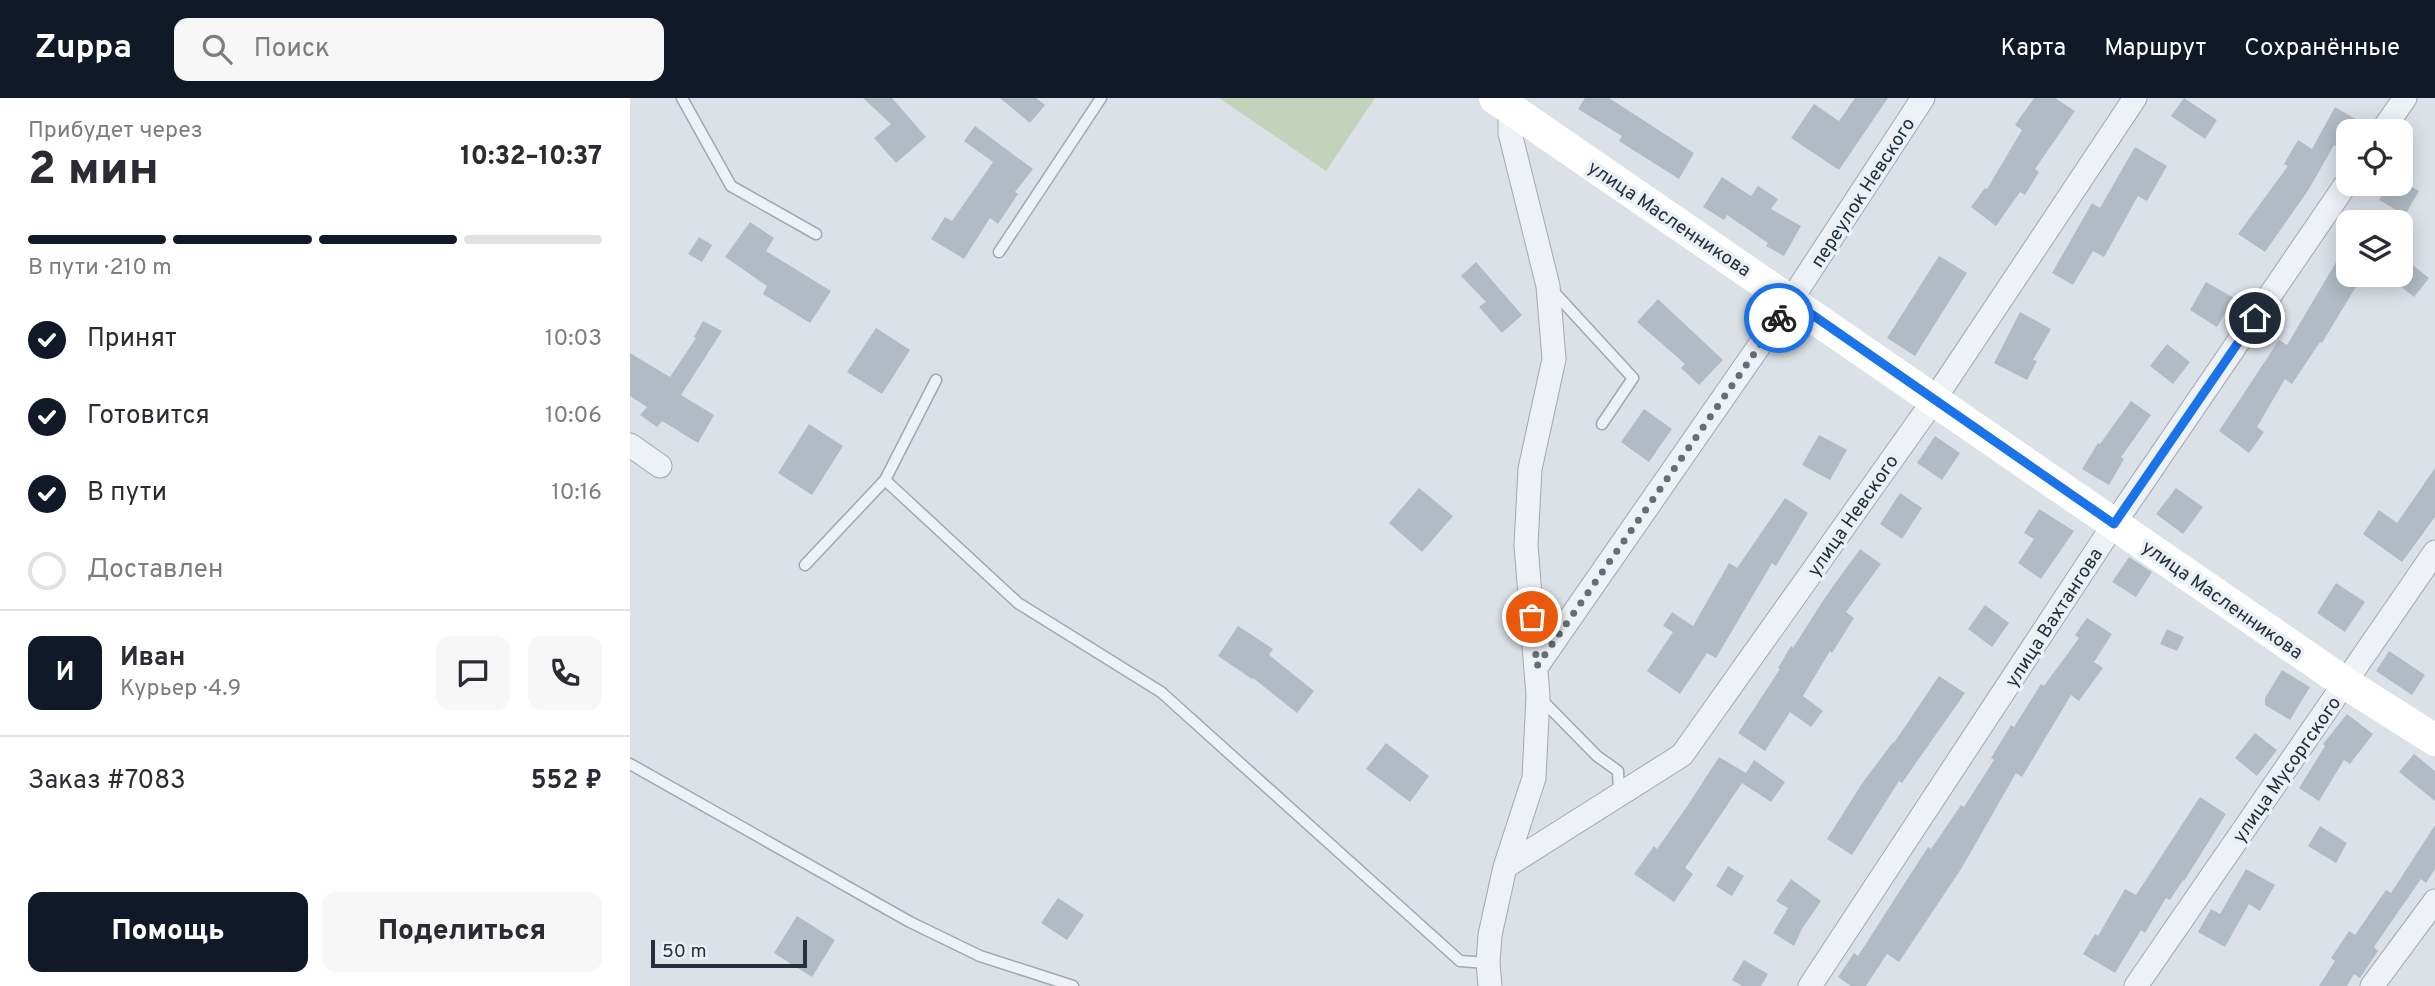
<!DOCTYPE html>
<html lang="ru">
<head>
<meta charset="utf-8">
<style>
	body { margin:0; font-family:Overpass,sans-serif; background:#f7f7f7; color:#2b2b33; height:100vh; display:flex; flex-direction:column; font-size:26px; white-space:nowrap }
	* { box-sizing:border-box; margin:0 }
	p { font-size:23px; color:#7c7c81 }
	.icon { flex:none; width:38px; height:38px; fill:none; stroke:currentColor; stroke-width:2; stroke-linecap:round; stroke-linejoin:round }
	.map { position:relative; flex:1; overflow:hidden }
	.sheet { display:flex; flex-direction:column; background:#fff; width:630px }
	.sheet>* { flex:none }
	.controls { position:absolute; left:1706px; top:21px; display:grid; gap:14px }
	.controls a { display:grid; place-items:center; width:77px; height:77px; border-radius:14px; background:#fff; box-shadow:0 4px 18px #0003; font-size:35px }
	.scale { position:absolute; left:21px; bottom:18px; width:156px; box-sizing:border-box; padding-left:7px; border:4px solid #24303e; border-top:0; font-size:19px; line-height:24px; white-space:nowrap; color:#24303e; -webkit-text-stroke:5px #eaf0f5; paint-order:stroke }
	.pin { position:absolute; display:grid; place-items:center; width:60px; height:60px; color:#fff; margin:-30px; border:4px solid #fff; border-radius:50%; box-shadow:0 2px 7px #0007 }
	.courier { position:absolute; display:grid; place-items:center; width:70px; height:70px; margin:-35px; border:5px solid #1a73e8; border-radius:50%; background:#fff; color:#222; box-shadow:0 2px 9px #0007 }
	.headline em { font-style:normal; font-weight:800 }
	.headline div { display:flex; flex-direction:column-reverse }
	.headline { display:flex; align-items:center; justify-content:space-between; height:119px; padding:0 28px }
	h1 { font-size:46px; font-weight:800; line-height:52px }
	.bar { display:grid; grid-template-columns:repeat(4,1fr); gap:10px 7px; align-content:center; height:84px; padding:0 28px }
	.bar i { height:9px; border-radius:5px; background:#e1e1e2 }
	.bar .current { background:#111827 }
	.bar p { grid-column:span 4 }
	.line { display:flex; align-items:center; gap:18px; padding:0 28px; border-top:2px solid #e1e1e2 }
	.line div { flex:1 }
	.round { display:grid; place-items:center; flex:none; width:74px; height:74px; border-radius:14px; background:#f7f7f7 }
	ol { padding:0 28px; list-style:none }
	li { display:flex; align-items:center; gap:21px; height:77px }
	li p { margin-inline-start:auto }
	li .icon { padding:7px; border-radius:50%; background:#111827; color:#fff; stroke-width:4 }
	li:last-child { color:#7c7c81 }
	li i { width:38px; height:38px; border:4px solid #e1e1e2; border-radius:50% }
	.primary-button { display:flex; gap:14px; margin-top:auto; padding:14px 28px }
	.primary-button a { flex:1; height:80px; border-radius:14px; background:#111827; color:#fff; font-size:28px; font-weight:800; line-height:80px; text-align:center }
	.primary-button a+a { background:#f7f7f7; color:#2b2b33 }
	header { display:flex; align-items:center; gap:42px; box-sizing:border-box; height:98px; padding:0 35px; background:#111827; color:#fff }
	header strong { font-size:33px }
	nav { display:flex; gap:38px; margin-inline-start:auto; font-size:24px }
	.search { width:490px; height:63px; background:#f7f7f7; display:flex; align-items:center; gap:18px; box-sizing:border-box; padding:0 24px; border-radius:14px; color:#7c7c81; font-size:26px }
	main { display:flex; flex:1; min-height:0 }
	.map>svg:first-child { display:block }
	.green { fill:#c3d2bb }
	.building { fill:#b2bbc4 }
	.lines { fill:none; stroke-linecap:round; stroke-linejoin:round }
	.lane-casing { stroke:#a0a8b1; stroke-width:13 }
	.street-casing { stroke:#a0a8b1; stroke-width:25 }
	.lane { stroke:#eef1f5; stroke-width:10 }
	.street { stroke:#eef1f5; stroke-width:23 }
	.secondary { stroke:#fff; stroke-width:32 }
	.done { stroke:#646e79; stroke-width:7; stroke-dasharray:0 12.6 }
	.route { stroke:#1a73e8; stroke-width:9 }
	.labels { text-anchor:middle; stroke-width:7; stroke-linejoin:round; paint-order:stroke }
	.street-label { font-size:19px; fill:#24303e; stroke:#eaf0f5 }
</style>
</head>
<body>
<header>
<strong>Zuppa</strong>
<div class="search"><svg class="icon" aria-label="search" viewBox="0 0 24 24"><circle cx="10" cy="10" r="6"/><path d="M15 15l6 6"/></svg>Поиск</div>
<nav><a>Карта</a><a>Маршрут</a><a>Сохранённые</a></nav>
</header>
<main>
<section class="sheet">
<div class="headline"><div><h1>2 мин</h1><p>Прибудет через</p></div><em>10:32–10:37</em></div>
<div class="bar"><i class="current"></i><i class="current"></i><i class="current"></i><i></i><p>В пути · 210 m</p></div>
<ol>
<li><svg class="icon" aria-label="check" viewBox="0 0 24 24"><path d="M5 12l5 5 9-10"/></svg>Принят<p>10:03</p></li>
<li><svg class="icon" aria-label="check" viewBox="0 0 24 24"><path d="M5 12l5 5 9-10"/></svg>Готовится<p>10:06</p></li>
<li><svg class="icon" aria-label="check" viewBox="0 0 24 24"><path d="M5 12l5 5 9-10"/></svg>В пути<p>10:16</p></li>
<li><i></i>Доставлен</li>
</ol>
<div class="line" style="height:126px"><b class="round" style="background:#111827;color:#fff">И</b><div><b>Иван</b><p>Курьер · 4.9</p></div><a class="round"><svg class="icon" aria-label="chat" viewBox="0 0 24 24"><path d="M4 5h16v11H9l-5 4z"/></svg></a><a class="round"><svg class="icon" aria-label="phone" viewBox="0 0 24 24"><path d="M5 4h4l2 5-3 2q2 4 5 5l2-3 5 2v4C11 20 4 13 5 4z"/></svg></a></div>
<div class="line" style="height:91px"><div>Заказ #7083</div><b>552 ₽</b></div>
<div class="primary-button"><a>Помощь</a><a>Поделиться</a></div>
</section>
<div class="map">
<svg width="1805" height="888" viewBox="0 0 1805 888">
	<rect width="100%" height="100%" fill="#dbe1e7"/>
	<!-- green -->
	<path class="green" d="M589 0H745L696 73Z"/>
	<!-- building -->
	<path class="building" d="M233 0H262L296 39 266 65 244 40 261 26Z
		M370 0H406L415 7 400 25Z
		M955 0H979L1064 55 1049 81 989 43 992 38 948 11Z
		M1225 0H1258L1209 72 1161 40 1184 6 1209 23Z
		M1404 0H1425L1445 13 1405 71 1409 74 1395 97 1390 94 1366 128 1341 109 1355 90 1357 91 1392 32 1385 27Z
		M1554 0 1587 22 1575 41 1541 18Z
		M1705 9 1729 23 1723 33H1718V42L1713 52 1704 47 1679 91 1635 154 1608 136 1658 68 1654 66 1668 42 1682 51Z
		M345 28 403 71 385 94 388 96 368 126 360 120 334 161 301 141 315 119 322 123 363 64 334 43Z
		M1505 49 1537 68 1517 103 1508 98 1474 159 1463 153 1443 187 1422 175 1462 105 1470 110Z
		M1092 79 1121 98 1128 88 1148 101 1141 111 1171 128 1154 158 1136 148 1138 145 1097 117 1094 122 1073 109Z
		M1758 86H1777L1789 93 1775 117 1749 102Z
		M120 124 144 140 136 153 201 193 180 225 133 196 137 188 95 159Z
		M69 139 82 147 72 164 58 156Z
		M1718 144V177H1733L1692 245 1690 244 1662 286 1655 281 1627 329 1634 334 1619 355 1589 333 1649 242 1657 247Z
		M1309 158 1337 175 1285 258 1257 240Z
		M1771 158 1799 180 1784 199 1756 177H1771Z
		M846 164 892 217 872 235 849 209 856 204 831 178Z
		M1576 184 1604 200 1587 229 1560 212Z
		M1028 201 1093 262 1069 287 1051 270 1055 266 1007 224Z
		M1390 214 1421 231 1403 262 1407 263 1397 282 1364 265Z
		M73 223 92 233 51 297 84 317 68 345 32 323 27 329 10 317 17 309 0 298V255L40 279 66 240 64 239Z
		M246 230 280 252 252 296 217 274Z
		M1537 246 1560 264 1543 286 1520 268Z
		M1501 303 1521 317 1491 359 1494 361 1479 387 1452 371 1468 345 1470 346Z
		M1014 311 1042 331 1019 364 991 344Z
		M179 326 213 348 182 397 148 375Z
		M1189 337 1217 352 1200 382 1172 367Z
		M1305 338 1330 355 1312 382 1287 365Z
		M1805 370V419L1772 464 1733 436 1749 412 1767 425Z
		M789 390 823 418 792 454 759 425Z
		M1546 390 1573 409 1553 436 1526 416Z
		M1270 395 1292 410 1272 441 1250 426Z
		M1155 400 1178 415 1146 468 1142 465 1086 560 1077 555 1050 596 1017 573 1043 534 1033 528 1042 514 1063 528 1099 465 1107 470Z
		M1409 411 1444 433 1411 481 1388 465 1404 441 1394 435Z
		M1230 451 1251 466 1216 514 1224 520 1202 555 1200 553 1173 598 1193 613 1181 629 1160 614 1135 653 1108 635 1150 571 1148 570 1161 548 1163 550 1194 501Z
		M1499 459 1522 474 1506 499 1482 484Z
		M1706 485 1735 504 1715 534 1687 515Z
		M1355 507 1379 525 1362 549 1338 531Z
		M1457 520 1482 536 1464 564 1473 570 1449 603 1441 597 1392 679 1386 675 1331 771 1269 864 1257 856 1236 888H1221L1208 879 1224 855 1228 858 1298 749 1301 751 1331 707 1334 709 1364 662 1361 660 1381 627 1384 629 1411 586 1414 588 1449 540 1445 537Z
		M608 528 643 551 639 557 684 593 667 615 623 580 622 581 588 558Z
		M1537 531 1554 539 1547 553 1530 546Z
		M1759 553 1795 577 1782 597 1746 573Z
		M1652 572 1680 589 1660 622 1635 607V600Z
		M1309 578 1335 595 1272 685 1269 683 1222 757 1197 741 1233 684 1263 644 1264 645Z
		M1717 616 1743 636 1720 666 1714 662 1689 703 1669 690 1695 648 1693 646Z
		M1625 635 1647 652 1627 678 1605 660Z
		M756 645 799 678 780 704 736 671Z
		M1784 656 1805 673V703L1769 674Z
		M1089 659 1116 675 1124 662 1155 684 1141 704 1112 685 1055 770 1063 776 1044 804 1004 776 1024 748 1027 751 1058 707Z
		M1570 699 1596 716 1554 783 1553 782 1540 802 1536 800 1515 835 1511 832 1485 875 1453 856 1465 836 1468 838 1495 791 1506 797Z
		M1805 727V771L1796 785 1791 781 1744 849 1748 853 1730 880 1724 876 1717 888H1689L1705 863 1701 860 1719 833 1725 837 1756 792 1761 795Z
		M1690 728 1717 745 1706 765 1678 748Z
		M1098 768 1114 778 1102 798 1086 788Z
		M1616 771 1645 787 1630 813 1619 806 1595 849 1568 834 1581 811 1590 816Z
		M1161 781 1191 803 1172 831 1164 848 1143 835 1158 810 1146 803Z
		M428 800 454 817 437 842 411 825Z
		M167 818 205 842 182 879 144 855Z
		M1114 862 1138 876 1131 888H1112L1102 882Z"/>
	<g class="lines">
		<defs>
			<path id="lane" d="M52 0 101 88 186 136
				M369 154 471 0
				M923 193 1003 280 972 326
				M306 282 255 382 388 505 531 594 830 863 858 865
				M175 467 255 382
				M910 600 967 658 988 673 989 697
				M0 666 280 824 350 858 443 888"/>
			<path id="street" d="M1752 33 1775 0
				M0 347 30 368
				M907 568 1161 202 1293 0
				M875 769 1052 657 1304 302 1505 0
				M860 888 858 865 860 837 875 769 904 680 908 598 896 447 900 371 924 261 918 188 880 35V11
				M1180 888 1484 426 1718 83
				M1506 888 1805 454
				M1742 888 1805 803"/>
		</defs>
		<!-- lane casing -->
		<use href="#lane" class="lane-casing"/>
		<!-- street casing -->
		<use href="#street" class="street-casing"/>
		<!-- lane -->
		<use href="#lane" class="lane"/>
		<!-- street -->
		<use href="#street" class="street"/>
		<!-- secondary -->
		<path class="secondary" d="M865 0 1715 585 1805 642"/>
	</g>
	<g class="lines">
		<!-- done -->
		<path class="done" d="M902 519 907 568 1149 220"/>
		<!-- route -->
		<path class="route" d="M1149 220 1161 202 1484 426 1625 220"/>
	</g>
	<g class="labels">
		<!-- street labels -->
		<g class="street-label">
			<text transform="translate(1232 94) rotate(-57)" y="7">переулок Невского</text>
			<text transform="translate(1040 120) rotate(34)" y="7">улица Масленникова</text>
			<text transform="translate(1222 417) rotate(-55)" y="7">улица Невского</text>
			<text transform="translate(1593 501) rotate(35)" y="7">улица Масленникова</text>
			<text transform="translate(1423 519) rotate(-57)" y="7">улица Вахтангова</text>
			<text transform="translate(1656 671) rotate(-55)" y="7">улица Мусоргского</text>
		</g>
	</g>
</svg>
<div class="controls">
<a><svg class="icon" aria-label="locate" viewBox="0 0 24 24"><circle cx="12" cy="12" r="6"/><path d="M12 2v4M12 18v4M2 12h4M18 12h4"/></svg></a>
<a><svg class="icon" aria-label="layers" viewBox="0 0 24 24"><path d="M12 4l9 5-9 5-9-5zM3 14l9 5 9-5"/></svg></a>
</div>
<div class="scale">50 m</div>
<div class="pin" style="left:902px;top:519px;background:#ea580c"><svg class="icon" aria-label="bag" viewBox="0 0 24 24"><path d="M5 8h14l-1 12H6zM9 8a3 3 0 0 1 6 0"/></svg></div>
<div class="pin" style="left:1625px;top:220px;background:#1f2937"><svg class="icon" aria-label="home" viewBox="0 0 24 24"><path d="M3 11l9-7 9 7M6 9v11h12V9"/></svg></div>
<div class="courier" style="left:1149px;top:220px"><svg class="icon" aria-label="bike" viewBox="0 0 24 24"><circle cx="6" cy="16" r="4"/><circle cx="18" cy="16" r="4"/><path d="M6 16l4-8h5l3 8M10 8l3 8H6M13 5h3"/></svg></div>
</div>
</main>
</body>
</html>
